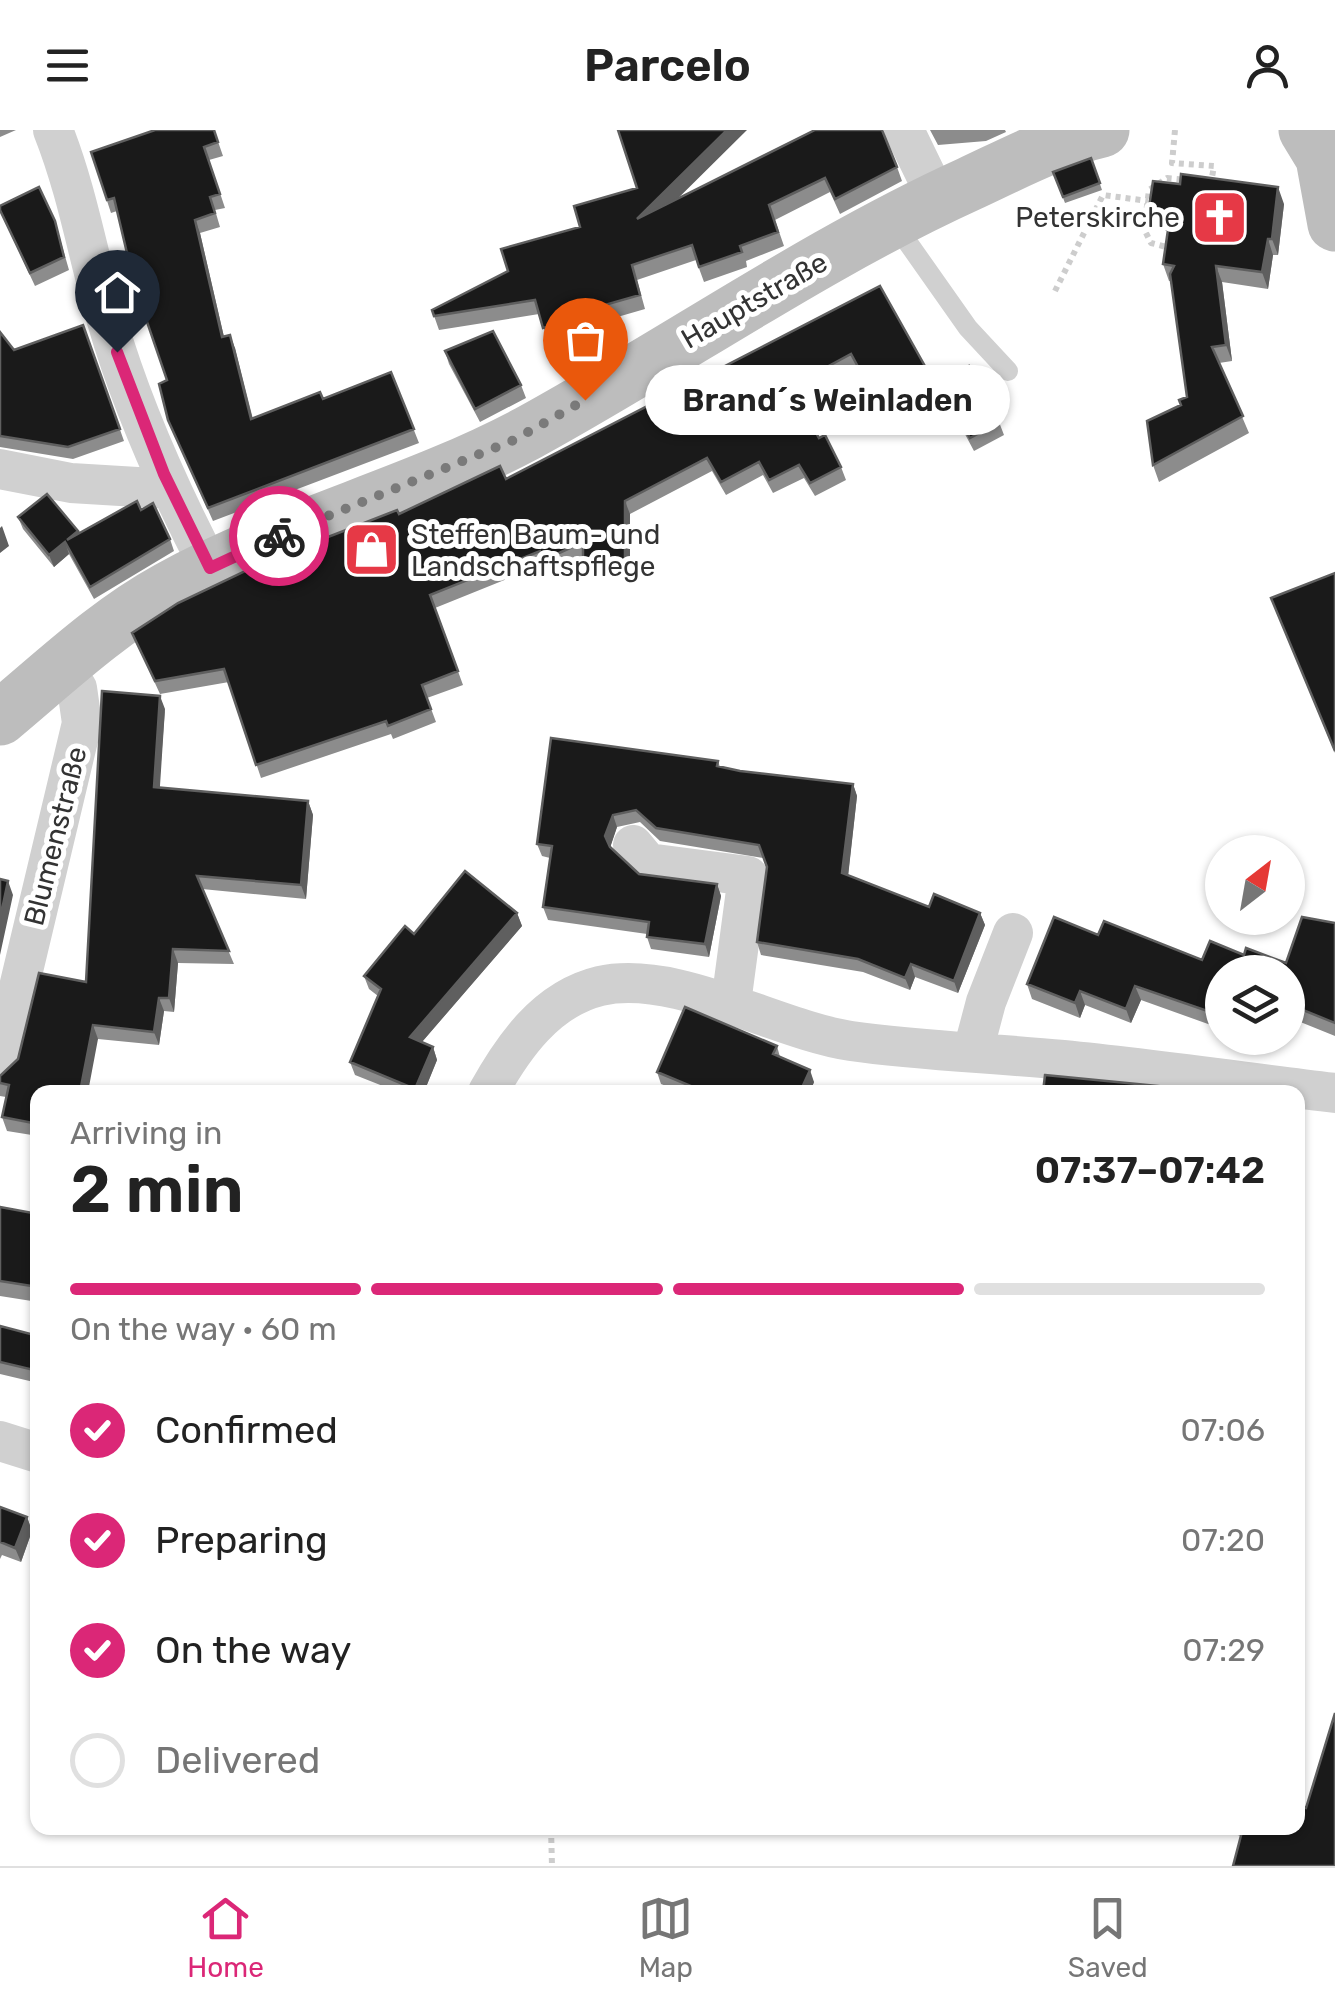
<!DOCTYPE html>
<html lang="en">
<head>
<meta charset="utf-8">
<style>
	body { margin:0; font-family:Rubik,sans-serif; background:#f6f6f6; color:#222; height:100vh; display:flex; flex-direction:column; font-size:38px; white-space:nowrap }
	* { box-sizing:border-box; margin:0 }
	p { font-size:32px; color:#767676 }
	.icon { flex:none; width:55px; height:55px; fill:none; stroke:currentColor; stroke-width:2; stroke-linecap:round; stroke-linejoin:round }
	.map { position:relative; flex:1; overflow:hidden }
	.panel { position:absolute; left:30px; top:955px; width:1275px; height:750px; display:flex; flex-direction:column; background:#fff; border-radius:20px; box-shadow:0 2px 8px #0004 }
	.panel>* { flex:none }
	.needle { width:65px; rotate:31deg }
	.fabs { position:absolute; left:1205px; top:705px; display:grid; gap:20px }
	.fabs a { display:grid; place-items:center; width:100px; height:100px; border-radius:50%; background:#fff; box-shadow:0 2px 8px #0004; font-size:50px }
	.pin { position:absolute; display:grid; place-items:center; width:85px; height:85px; color:#fff; margin:-102px -42px; border-radius:50% 50% 50% 0; rotate:-45deg; box-shadow:0 0 10px #0007 }
	.pin .icon { rotate:45deg }
	.courier { position:absolute; display:grid; place-items:center; width:100px; height:100px; margin:-50px; border:8px solid #db2777; border-radius:50%; background:#fff; color:#222; box-shadow:0 2px 12px #0007 }
	.bubble { position:absolute; height:70px; border-radius:35px; background:#fff; box-shadow:0 2px 8px #0004; font-size:32px; font-weight:600; line-height:70px; text-align:center }
	.head em { font-style:normal; font-weight:600 }
	.head div { display:flex; flex-direction:column-reverse }
	.head { display:flex; align-items:center; justify-content:space-between; height:170px; padding:0 40px }
	h1 { font-size:65px; font-weight:600; line-height:75px }
	.bar { display:grid; grid-template-columns:repeat(4,1fr); gap:15px 10px; align-content:center; height:120px; padding:0 40px }
	.bar i { height:12px; border-radius:8px; background:#e0e0e0 }
	.bar .selected { background:#db2777 }
	.bar p { grid-column:span 4 }
	ol { padding:0 40px; list-style:none }
	li { display:flex; align-items:center; gap:30px; height:110px }
	li p { margin-inline-start:auto }
	li .icon { padding:10px; border-radius:50%; background:#db2777; color:#fff; stroke-width:4 }
	li:last-child { color:#767676 }
	li i { width:55px; height:55px; border:5px solid #e0e0e0; border-radius:50% }
	header { display:flex; justify-content:space-between; align-items:center; height:130px; padding:0 40px; background:#fff; font-size:45px; font-weight:600 }
	.dock { display:flex; justify-content:space-around; align-items:center; height:140px; border-top:2px solid #e0e0e0; background:#fff; font-size:28px; color:#767676 }
	.dock a { display:grid; justify-items:center; gap:5px }
	.dock .selected { color:#db2777 }
	.map>svg:first-child { display:block }
	.lines { fill:none; stroke-linecap:round; stroke-linejoin:round }
	.path { stroke:#cdcdcd; stroke-width:6; stroke-dasharray:5 5; stroke-linecap:butt }
	.service { stroke:#d0d0d0; stroke-width:20 }
	.minor { stroke:#d0d0d0; stroke-width:40 }
	.secondary { stroke:#bdbdbd; stroke-width:55 }
	.wall { fill:#8c8c8c }
	.shaded-wall { fill:#5f5f5f }
	.building { fill:#1a1a1a; stroke:#5f5f5f; stroke-width:2.5 }
	.done { stroke:#7a7a7a; stroke-width:10; stroke-dasharray:0 18 }
	.route { stroke:#db2777; stroke-width:12 }
	.labels { text-anchor:middle; stroke-width:10; stroke-linejoin:round; paint-order:stroke }
	.poi-label { font-size:28px; fill:#333; stroke:#fff; text-anchor:end }
	.street-label { font-size:28px; fill:#333; stroke:#fff }
</style>
</head>
<body>
<header><svg class="icon" aria-label="menu" viewBox="0 0 24 24"><path d="M4 6h16M4 12h16M4 18h16"/></svg>Parcelo<svg class="icon" aria-label="person" viewBox="0 0 24 24"><circle cx="12" cy="8" r="4"/><path d="M4 21q1-7 8-7t8 7"/></svg></header>
<div class="map">
<svg width="1335" height="1736" viewBox="0 0 1335 1736">
	<rect width="100%" height="100%" fill="#fff"/>
	<g class="lines">
		<!-- path -->
		<path class="path" d="M1175 0 1172 33 1214 36 1211 53
			M1174 119 1151 113 1144 99 1149 60 1167 48 1188 50
			M1055 161 1103 65 1148 71
			M551 1698 552 1736"/>
		<!-- service -->
		<path class="service" d="M894 93 968 198 1008 241"/>
		<!-- minor -->
		<path class="minor" d="M53 0C78 63 88 127 107 191 132 277 169 359 210 438
			M904 0 937 68
			M0 339 71 353 170 359
			M633 715 648 733 748 746 731 873
			M973 921 986 872 1013 803
			M0 937 82 593 77 558 62 537
			M488 962C513 917 546 869 600 856 676 839 777 900 851 911 921 921 993 923 1063 930 1154 939 1244 952 1335 963
			M0 1311 38 1323"/>
		<!-- secondary -->
		<path class="secondary" d="M1306 0 1323 28 1335 94
			M0 588C54 543 106 493 168 459 282 396 414 364 528 303 676 222 815 124 969 54 1012 34 1055 11 1102 0"/>
	</g>
	<!-- wall -->
	<path class="wall" d="M0 0H16L0 7Z
		M214 0 223 26 209 30 225 78 215 80 220 97 200 103 224 207 235 218 253 289 323 269 391 242 419 313 213 391 168 290 167 250 117 81 111 83 91 22Z
		M930 0H1005L1006 2 986 11 938 15Z
		M1091 28 1102 60 1065 73 1053 42Z
		M897 37 902 51 840 84 830 62 775 90 784 116 746 131 747 137 704 152 696 130 637 150 645 179 607 190 608 196 549 213 539 184 439 200 432 180 677 69Z
		M1284 74 1278 125H1273L1268 159 1222 152 1232 231 1219 233 1249 303 1159 352 1153 335 1181 275 1187 267 1171 151H1169L1163 134 1168 101 1154 99 1148 83Z
		M0 81 55 91 69 140 35 156Z
		M880 156 926 238 931 251 879 280 856 237 797 269 819 308 841 337 846 350 815 366 804 348 773 363 763 345 726 365 712 341 630 384V444L588 443 583 427 549 443 544 434 435 478 463 555 427 568 436 592 393 609 391 604 261 648 229 552 160 564 132 503 399 384 506 349Z
		M83 195 124 311 73 329 0 317V202L14 220Z
		M445 221 521 255 526 268 480 292 449 234Z
		M939 252 999 292 1004 305 974 321 944 265Z
		M141 380 170 409 174 421 94 469 69 424 54 437 23 399 18 387 78 401 79 404Z
		M1335 443V623L1271 468Z
		M165 579 159 658 308 671 313 685 306 769 202 759 234 834 178 833 174 882 164 881 159 915 98 909 38 962V1006L7 1001 2 987 6 967 0 966V946L18 929 86 852Z
		M718 631 720 637 740 641 853 654 857 666 848 745 929 777 980 783 985 795 958 863 915 847 910 860 863 842 761 825 757 812 767 737 763 728 660 711 640 692 617 697 610 717 639 744 717 754 721 766 709 827 651 819 647 807V804L548 790 543 777 550 728 542 726 537 714Z
		M517 783 522 796 422 912 433 917 437 930 424 962H398L355 945 350 932 378 866 369 859 364 846 414 804Z
		M1335 793V906L1288 887V842H1222V899L1141 870 1131 893 1085 875 1080 888 1032 869 1027 854 1098 805 1202 830 1244 825 1286 833Z
		M1246 908H1276L1273 917Z
		M777 916 780 927 814 952 810 962H681L661 954 657 942Z
		M0 1077 38 1084V1172L0 1166Z
		M0 1196 38 1206V1253L0 1244Z
		M0 1377 27 1387 32 1401 21 1432 2 1425 0 1429Z
		M1214 1698H1298L1335 1736 1241 1706Z"/>
	<!-- shaded-wall -->
	<path class="shaded-wall" d="M727 0H747L642 104 637 89Z
		M1278 57 1284 74 1278 125 1272 109Z
		M195 90 200 103 227 220 222 207Z
		M1268 109 1273 125 1268 159 1262 142Z
		M1216 136 1222 152 1232 231 1226 215Z
		M230 205 235 218 256 303 251 289Z
		M625 371 630 384V444L625 431Z
		M2 396 9 416 0 423V398Z
		M65 412 69 424 54 437 49 425Z
		M160 566 165 579 159 671 154 657Z
		M853 654 857 666 847 756 842 743Z
		M308 671 313 685 306 769 301 755Z
		M613 685 617 697 610 718 605 706Z
		M8 751 13 765 0 825V789Z
		M717 754 721 766 709 827 705 814Z
		M517 783 522 796 415 920 410 907Z
		M980 783 985 795 958 863 954 851Z
		M173 819 178 833 174 882 169 868Z
		M911 834 915 847 910 860 905 848Z
		M1135 856 1141 870 1131 893 1126 879Z
		M1080 861 1085 875 1080 888 1075 873Z
		M159 868 164 881 159 915 154 902Z
		M93 895 98 909 88 962H80Z
		M1269 908H1276L1273 917Z
		M433 917 437 930 424 962H416L415 959Z
		M810 940 814 952 810 962H800Z
		M27 1387 32 1401 21 1432 15 1418Z"/>
	<!-- building -->
	<path class="building" d="M155 0H214L218 12 204 17 220 64 210 67 215 83 195 90 222 207 230 205 251 289 320 262 323 269 391 242 414 299 208 378 168 290 159 254 167 250 135 157 114 68 107 70 91 22Z
		M618 0H727L637 89 815 0H882L897 37 835 69 825 48 769 75 778 102 740 116 742 122 699 137 692 115 632 135 640 165 601 176 603 182 543 198 535 170 434 186 432 180 508 141 501 119 580 97 574 76 637 58Z
		M1091 28 1100 53 1063 67 1053 42Z
		M1181 44 1278 57 1272 109H1268L1262 142 1216 136 1226 215 1212 217 1243 286 1153 335 1147 291 1181 275 1179 270 1187 267 1170 144 1174 136 1163 134 1170 86 1148 83 1153 51 1180 54Z
		M39 57 55 91 64 127 30 143 0 80V76Z
		M880 156 926 238 874 266 851 224 790 257 819 308 825 305 841 337 810 353 799 335 769 350 759 332 721 352 707 328 625 371V431L583 430V412L544 430 540 421 430 465 458 541 422 555 431 579 388 596 386 591 256 635 224 539 155 551 132 503 178 473 264 432 397 380 399 384 500 336 506 349Z
		M83 195 120 299 68 317 0 306V202L14 220Z
		M493 201 521 255 475 279 445 221Z
		M969 236 999 292 970 308 939 252Z
		M47 364 78 401 67 410 137 371 141 380 153 373 170 409 90 457 65 412 49 425 18 387Z
		M1335 443V621L1271 468Z
		M102 561 160 566 154 657 308 671 301 755 197 746 229 821 173 819 169 868H159L154 902 93 895 80 962H38V994L2 987 9 955 0 953V946L18 929 39 843 86 852Z
		M551 608 718 631 717 636 740 641 853 654 842 743 929 777 934 764 980 783 954 851 911 834 905 848 858 829 757 812 767 737 759 715 656 698 636 680 613 685 605 706 610 717 639 744 717 754 705 814 647 807 649 792 543 777 552 716 537 714Z
		M465 741 517 783 410 907 433 917 415 959 350 932 381 859 364 846 405 796 414 804Z
		M0 749 8 751 0 789Z
		M1054 787 1098 805 1104 791 1202 830 1210 811 1244 825 1246 818 1286 833 1302 787 1335 793V893L1288 874V842H1222V886L1135 856 1126 879 1080 861 1075 873 1027 854Z
		M685 877 777 916 773 924 810 940 800 962H763L758 960 757 962H705L657 942Z
		M1045 945 1219 962H1043Z
		M0 1077 38 1084V1157L0 1151Z
		M0 1196 38 1206V1241L0 1232Z
		M0 1377 27 1387 15 1418 0 1412Z
		M1335 1583V1736H1233L1243 1698H1298V1676L1306 1678Z"/>
	<g class="lines">
		<!-- done -->
		<path class="done" d="M279 406 514 310 585 270"/>
		<!-- route -->
		<path class="route" d="M117 222 164 344 210 438 279 406"/>
	</g>
	<!-- icons -->
	<defs>
		<symbol id="church-square" viewBox="-11 -11 22 22"><rect x="-9" y="-9" width="18" height="18" rx="4" fill="#e63946" stroke="#fff"/><path d="M-1.2-6h2.4v3.5h3.3v2.4h-3.3V6h-2.4V-.1h-3.3v-2.4h3.3Z" fill="#fff"/></symbol>
		<symbol id="shop-square" viewBox="-11 -11 22 22"><rect x="-9" y="-9" width="18" height="18" rx="4" fill="#e63946" stroke="#fff"/><path d="M-5-2.5h2.3a2.7 3.5 0 0 1 5.4 0H5L5.5 6h-11ZM-1.5-2.5h3a1.5 2.3 0 0 0-3 0Z" fill="#fff"/></symbol>
	</defs>
	<g fill-rule="evenodd">
		<use href="#church-square" x="1188" y="56" width="63" height="63"/>
		<use href="#shop-square" x="340" y="388" width="63" height="63"/>
	</g>
	<g class="labels">
		<!-- poi labels -->
		<g class="poi-label">
			<text x="1180" y="97">Peterskirche</text>
			<text x="411" y="414" text-anchor="start">Steffen Baum- und<tspan x="411" dy="32">Landschaftspflege</tspan></text>
		</g>
		<!-- street labels -->
		<g class="street-label">
			<text transform="translate(754 170) rotate(-30)" y="10">Hauptstraße</text>
			<text transform="translate(55 706) rotate(-76)" y="10">Blumenstraße</text>
		</g>
	</g>
</svg>
<div class="fabs">
<a><svg class="needle" viewBox="-14 -14 28 28"><path d="M0-13l5 13h-10z" fill="#e53935"/><path d="M0 13l5-13h-10z" fill="#767676"/></svg></a>
<a><svg class="icon" aria-label="layers" viewBox="0 0 24 24"><path d="M12 4l9 5-9 5-9-5zM3 14l9 5 9-5"/></svg></a>
</div>
<div class="pin" style="left:585px;top:270px;background:#ea580c"><svg class="icon" aria-label="bag" viewBox="0 0 24 24"><path d="M5 8h14l-1 12H6zM9 8a3 3 0 0 1 6 0"/></svg></div>
<div class="pin" style="left:117px;top:222px;background:#1f2937"><svg class="icon" aria-label="home" viewBox="0 0 24 24"><path d="M3 11l9-7 9 7M6 9v11h12V9"/></svg></div>
<div class="courier" style="left:279px;top:406px"><svg class="icon" aria-label="bike" viewBox="0 0 24 24"><circle cx="6" cy="16" r="4"/><circle cx="18" cy="16" r="4"/><path d="M6 16l4-8h5l3 8M10 8l3 8H6M13 5h3"/></svg></div>
<div class="bubble" style="left:645px;top:235px;width:365px">Brand´s Weinladen</div>
<section class="panel">
<div class="head"><div><h1>2 min</h1><p>Arriving in</p></div><em>07:37–07:42</em></div>
<div class="bar"><i class="selected"></i><i class="selected"></i><i class="selected"></i><i></i><p>On the way · 60 m</p></div>
<ol>
<li><svg class="icon" aria-label="check" viewBox="0 0 24 24"><path d="M5 12l5 5 9-10"/></svg>Confirmed<p>07:06</p></li>
<li><svg class="icon" aria-label="check" viewBox="0 0 24 24"><path d="M5 12l5 5 9-10"/></svg>Preparing<p>07:20</p></li>
<li><svg class="icon" aria-label="check" viewBox="0 0 24 24"><path d="M5 12l5 5 9-10"/></svg>On the way<p>07:29</p></li>
<li><i></i>Delivered</li>
</ol>
</section>
</div>
<nav class="dock">
<a class="selected"><svg class="icon" aria-label="home" viewBox="0 0 24 24"><path d="M3 11l9-7 9 7M6 9v11h12V9"/></svg>Home</a>
<a><svg class="icon" aria-label="map" viewBox="0 0 24 24"><path d="M3 6l6-2 6 2 6-2v14l-6 2-6-2-6 2zM9 4v14M15 6v14"/></svg>Map</a>
<a><svg class="icon" aria-label="saved" viewBox="0 0 24 24"><path d="M7 4h10v16l-5-4-5 4z"/></svg>Saved</a>
</nav>
</body>
</html>
